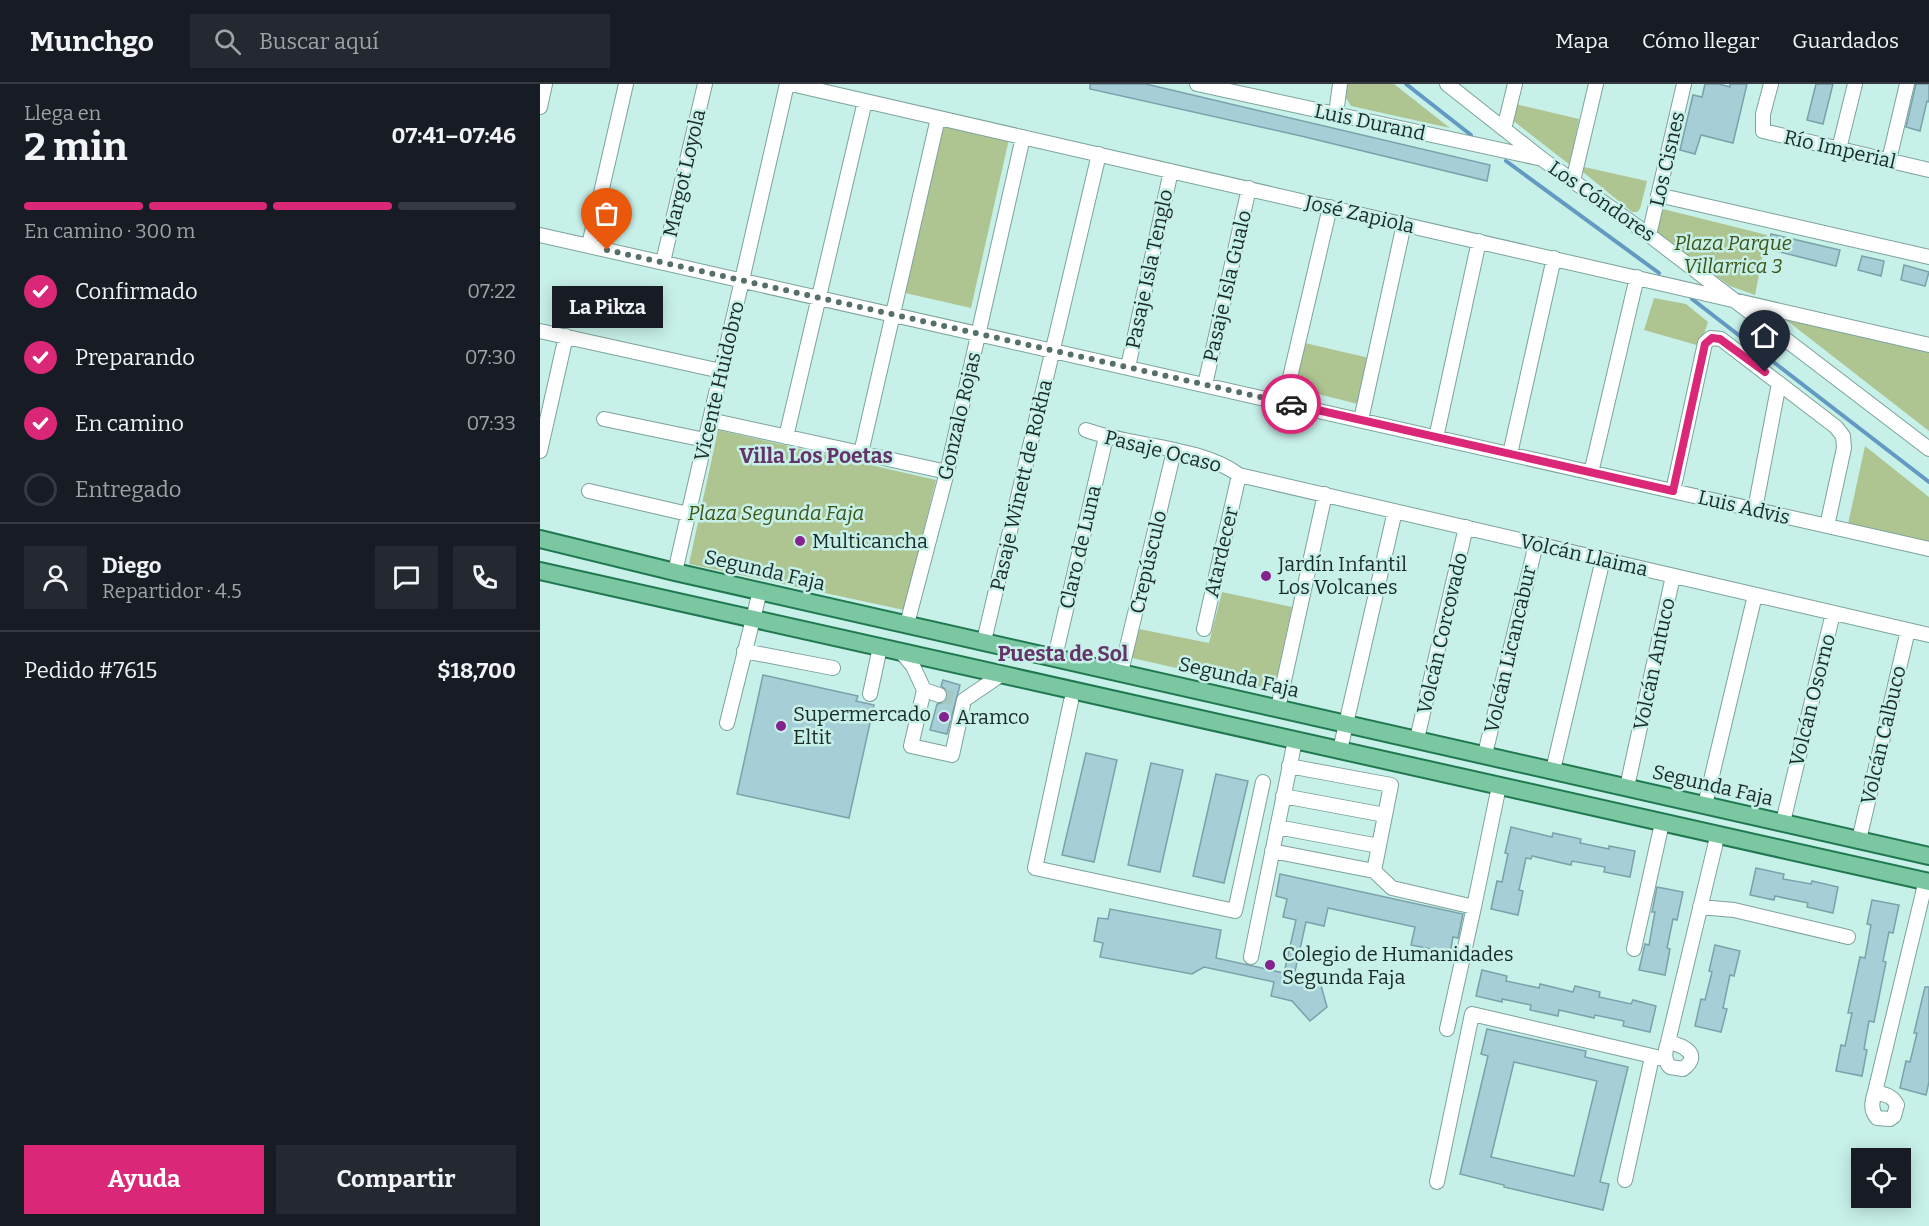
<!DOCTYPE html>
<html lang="es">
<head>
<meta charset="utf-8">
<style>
	body { margin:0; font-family:Bitter,serif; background:#242831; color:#f1f3f6; height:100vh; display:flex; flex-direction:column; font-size:22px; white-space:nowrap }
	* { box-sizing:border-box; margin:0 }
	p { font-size:20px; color:#9ea1a6 }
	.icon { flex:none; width:33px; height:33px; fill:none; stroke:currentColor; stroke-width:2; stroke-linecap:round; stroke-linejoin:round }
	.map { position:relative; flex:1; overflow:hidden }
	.details { display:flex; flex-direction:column; background:#171b24; width:540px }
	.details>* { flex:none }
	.fabs { position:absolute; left:1311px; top:1064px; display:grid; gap:12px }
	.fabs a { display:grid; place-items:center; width:60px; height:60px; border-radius:0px; background:#171b24; box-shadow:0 3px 15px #0003; font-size:30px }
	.pin { position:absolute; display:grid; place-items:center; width:51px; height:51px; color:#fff; margin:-62px -26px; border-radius:50% 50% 50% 0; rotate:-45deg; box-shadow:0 0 6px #0007 }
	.pin .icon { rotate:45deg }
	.courier { position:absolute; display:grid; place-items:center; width:60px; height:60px; margin:-30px; border:4px solid #db2777; border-radius:50%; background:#fff; color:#222; box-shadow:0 2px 8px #0007 }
	.bubble { position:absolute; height:42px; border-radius:0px; background:#171b24; box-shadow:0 3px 15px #0003; font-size:20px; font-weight:700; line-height:42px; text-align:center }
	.head em { font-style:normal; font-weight:700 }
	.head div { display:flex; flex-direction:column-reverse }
	.head { display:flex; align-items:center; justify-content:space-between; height:102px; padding:0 24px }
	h1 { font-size:39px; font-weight:700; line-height:45px }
	.bar { display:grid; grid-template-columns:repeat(4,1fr); gap:9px 6px; align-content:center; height:72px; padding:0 24px }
	.bar i { height:8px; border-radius:4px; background:#363941 }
	.bar .current { background:#db2777 }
	.bar p { grid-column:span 4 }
	.line { display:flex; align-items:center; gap:15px; padding:0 24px; border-top:2px solid #363941 }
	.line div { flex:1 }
	.round { display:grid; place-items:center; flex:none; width:63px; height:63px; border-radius:0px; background:#242831 }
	ol { padding:0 24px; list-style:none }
	li { display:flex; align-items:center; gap:18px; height:66px }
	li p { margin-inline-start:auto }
	li .icon { padding:6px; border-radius:50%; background:#db2777; color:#fff; stroke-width:4 }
	li:last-child { color:#9ea1a6 }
	li i { width:33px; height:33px; border:3px solid #363941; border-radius:50% }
	.primary-button { display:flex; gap:12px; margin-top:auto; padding:12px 24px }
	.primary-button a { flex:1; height:69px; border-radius:0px; background:#db2777; color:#fff; font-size:24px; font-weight:700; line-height:69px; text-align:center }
	.primary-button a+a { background:#242831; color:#f1f3f6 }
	header { display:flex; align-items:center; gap:36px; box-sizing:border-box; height:84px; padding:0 30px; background:#171b24; border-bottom:2px solid #363941 }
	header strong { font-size:28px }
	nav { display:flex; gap:33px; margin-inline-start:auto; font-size:21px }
	.search { width:420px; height:54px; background:#242831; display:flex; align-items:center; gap:15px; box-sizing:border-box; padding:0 21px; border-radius:0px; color:#9ea1a6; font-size:22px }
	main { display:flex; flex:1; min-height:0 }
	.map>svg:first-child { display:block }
	.green { fill:#aec592 }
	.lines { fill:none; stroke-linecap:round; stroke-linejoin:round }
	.stream { stroke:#629ac1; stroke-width:4 }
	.building { fill:#a6ced6; stroke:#7ba1a9; stroke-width:1.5; fill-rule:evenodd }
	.minor-tunnel { stroke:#a4c8c2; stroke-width:14; stroke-dasharray:14 7; stroke-linecap:butt }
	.minor-casing { stroke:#7ca39c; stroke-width:16 }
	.major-casing { stroke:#1f784f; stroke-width:20 }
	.minor { stroke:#fff; stroke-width:14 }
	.major { stroke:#7ac7a2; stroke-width:16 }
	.done { stroke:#576f6b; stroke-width:6; stroke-dasharray:0 10.8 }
	.route { stroke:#db2777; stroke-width:8 }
	.poi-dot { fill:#84238e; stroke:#c7f0e9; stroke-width:2 }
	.labels { text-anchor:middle; stroke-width:5; stroke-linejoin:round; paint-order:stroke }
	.street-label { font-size:20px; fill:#1a2a27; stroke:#c7f0e9 }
	.park-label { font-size:20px; font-style:italic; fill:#3e5518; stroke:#c7f0e9 }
	.poi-label { font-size:20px; fill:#1a2a27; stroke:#c7f0e9; text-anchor:start }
	.neighbourhood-label { font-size:21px; font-weight:bold; fill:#633467; stroke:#c7f0e9 }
</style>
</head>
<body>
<header>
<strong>Munchgo</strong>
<div class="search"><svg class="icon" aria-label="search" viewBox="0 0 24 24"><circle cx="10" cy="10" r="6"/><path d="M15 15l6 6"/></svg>Buscar aquí</div>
<nav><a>Mapa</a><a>Cómo llegar</a><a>Guardados</a></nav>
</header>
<main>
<section class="details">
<div class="head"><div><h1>2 min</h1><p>Llega en</p></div><em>07:41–07:46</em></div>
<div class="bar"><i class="current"></i><i class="current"></i><i class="current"></i><i></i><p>En camino · 300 m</p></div>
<ol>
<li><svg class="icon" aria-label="check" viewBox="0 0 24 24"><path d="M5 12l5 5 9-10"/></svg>Confirmado<p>07:22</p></li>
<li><svg class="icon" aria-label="check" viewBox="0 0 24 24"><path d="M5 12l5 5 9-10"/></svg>Preparando<p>07:30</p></li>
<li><svg class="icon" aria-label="check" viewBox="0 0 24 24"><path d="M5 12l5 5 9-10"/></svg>En camino<p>07:33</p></li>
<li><i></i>Entregado</li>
</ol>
<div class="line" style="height:108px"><a class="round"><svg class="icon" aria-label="person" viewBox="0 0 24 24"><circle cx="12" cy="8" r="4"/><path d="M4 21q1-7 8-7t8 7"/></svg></a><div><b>Diego</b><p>Repartidor · 4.5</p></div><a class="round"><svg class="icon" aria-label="chat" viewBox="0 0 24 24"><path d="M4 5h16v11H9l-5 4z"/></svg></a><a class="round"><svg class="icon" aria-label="phone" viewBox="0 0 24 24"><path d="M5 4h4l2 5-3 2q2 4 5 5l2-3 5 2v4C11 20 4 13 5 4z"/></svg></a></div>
<div class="line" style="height:78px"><div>Pedido #7615</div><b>$18,700</b></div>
<div class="primary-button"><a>Ayuda</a><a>Compartir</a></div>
</section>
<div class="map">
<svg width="1389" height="1142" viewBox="0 0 1389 1142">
	<rect width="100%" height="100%" fill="#c7f0e9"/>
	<!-- green -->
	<path class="green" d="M807 0H854L910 44 811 22 806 14Z
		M975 20 1039 35 1030 81 971 35Z
		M404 40 469 55 431 224 365 209Z
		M1044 83 1107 97 1100 125 1097 128H1092L1043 88Z
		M1123 125 1227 151 1215 211 1190 202 1117 150Z
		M1114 214 1146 220 1168 238 1160 262 1104 246Z
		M1241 232 1389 268V347Z
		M765 259 829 274 818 320 754 304Z
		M178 346 396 396 364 526 149 480Z
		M1325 362 1389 413V459L1308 440Z
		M682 508 752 523 734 606 592 574 599 545 669 559Z"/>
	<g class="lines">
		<!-- stream -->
		<path class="stream" d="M866 0 931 51
			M966 77 1119 189
			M1152 215 1389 398"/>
	</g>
	<!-- building -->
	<path class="building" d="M550 0H606L950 81 947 97 761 52 550 5Z
		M1165 0H1179L1190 3V0H1207L1193 59 1161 51 1155 70 1140 66 1153 11 1162 13Z
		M1276 0H1293L1283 40 1267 36Z
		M1376 0H1389V18L1387 17 1380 47 1366 43Z
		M1231 150 1300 166 1296 182 1228 165Z
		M1322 172 1344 177 1341 192 1318 186Z
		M1364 181 1389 188 1385 202 1361 196Z
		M223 591 318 612 316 617 334 621 309 734 197 710Z
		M403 596 420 601 407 650 390 646 397 620 404 618 408 613 406 606 401 602Z
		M546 669 577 676 554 778 522 771Z
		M611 679 643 686 620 788 588 781Z
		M676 690 708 697 684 799 653 792Z
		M971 743 1012 753 1013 749 1041 755 1040 759 1069 765V762L1095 767 1090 793 1064 788 1065 783 1032 777 1031 781 992 772 991 775 986 774 979 806 983 807 978 831 951 825 957 797 962 798 968 770 965 769Z
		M1216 784 1244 790 1243 795 1271 800 1272 797 1298 803 1293 829 1267 823 1268 819 1235 812 1234 816 1210 811Z
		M740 790 923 830 918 854 913 853 910 869 871 861 875 843 788 824 784 842 766 838 754 892 780 898 787 923 770 937 752 917 731 912 734 898 664 883 652 890 560 873 563 859 554 857 558 834 568 835 570 825 681 846 676 874 744 889 756 836 743 833 747 815 736 812Z
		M1117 803 1143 808 1137 836 1133 835 1127 864 1130 865 1125 891 1099 886 1105 860 1109 861 1115 828H1112Z
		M1332 816 1359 821 1353 849 1349 848 1343 877 1346 878 1334 938 1329 937 1324 965 1327 966 1322 992 1296 987 1301 961 1305 962 1312 929H1308L1320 873 1325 874 1331 841 1327 840Z
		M1175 861 1200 867 1194 892 1190 891 1183 924 1187 925 1181 948 1155 942 1161 915 1165 916 1172 888 1169 887Z
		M942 886 967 892 966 897 999 904 1000 900 1033 908 1035 902 1060 908 1059 913 1091 920 1093 916 1116 922 1110 948 1083 942 1084 937 1055 931 1054 934 1019 926 1018 932 990 926 991 921 962 915V918L936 912Z
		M1385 903H1389V998L1386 1011 1360 1004 1366 977 1370 978 1377 949H1374Z
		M947 945 1046 967 1045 973 1088 983 1060 1098 1069 1100 1063 1126 964 1103V1101L920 1090 948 972 941 970ZM974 978 1057 997 1034 1092 951 1073Z"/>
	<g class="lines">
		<!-- minor-tunnel -->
		<path class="minor-tunnel" d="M399 611 416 615"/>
		<defs>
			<path id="minor" d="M251 0 1389 261
				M657 0 998 74
				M907 0 1002 75 1109 151 1389 365
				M1231 0 1223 30V47L1389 86
				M0 23 5 0
				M796 30 800 0
				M964 45 975 0
				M1299 65 1315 0
				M1349 76 1367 0
				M1033 97 1056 0
				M1118 111 1389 173
				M0 151 1389 465
				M1109 151 1144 0
				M49 161 86 0
				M123 178 165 0
				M0 247 181 287
				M588 283 631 87
				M665 301 709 104
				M744 319 790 123
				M64 335 165 356
				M170 336 407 388
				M821 336 864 140
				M546 346C593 363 660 362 699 391L1389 551
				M246 353 325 17
				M896 354 939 157
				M0 367 26 252
				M321 369 398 34
				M970 370 1014 174
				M1051 389 1097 193
				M49 407 148 430
				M1133 407 1165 259 1171 254 1181 255 1296 343 1303 352 1304 364 1287 442
				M1215 425 1239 299
				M135 488 247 0
				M367 540 407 388 483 53
				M664 545 699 391
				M444 557 559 70
				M204 567 293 584
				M361 568 373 582 384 606 399 611
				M515 573 566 353
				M581 588 634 367
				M384 606 371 662 412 671 424 616 462 590
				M330 610 340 563
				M531 617 495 784 695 827 723 698
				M738 624 785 410
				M187 639 220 507
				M877 655 926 443
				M800 666 855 427
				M945 670 996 460
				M749 682 851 701 834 787
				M1013 686 1063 475
				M1087 703 1133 492
				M743 712 845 731
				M1165 721 1215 511
				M1243 738 1293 529
				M737 743 839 762
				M1319 756 1368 546
				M732 767 834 787 852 804 934 823 959 702
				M1160 823 1194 826 1308 853
				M1094 865 1122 739
				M711 873 755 656
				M907 945 934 823
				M1128 958C1142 961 1163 970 1143 985L1130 983C1123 975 1125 968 1128 958L1175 762 1177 751
				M1335 1008C1345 1011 1352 1011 1357 1021L1354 1032 1350 1035 1337 1034C1330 1025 1332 1018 1335 1008L1383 809 1385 797
				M1085 1096 1112 973
				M897 1098 932 930 1125 975"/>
			<path id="major" d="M0 455 135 488 1389 772
				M0 487 1389 798"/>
		</defs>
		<!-- minor casing -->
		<use href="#minor" class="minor-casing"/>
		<!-- major casing -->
		<use href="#major" class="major-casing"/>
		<!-- minor -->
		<use href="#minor" class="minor"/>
		<!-- major -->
		<use href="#major" class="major"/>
	</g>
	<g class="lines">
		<!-- done -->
		<path class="done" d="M67 166 751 320"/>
		<!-- route -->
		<path class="route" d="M751 320 1133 407 1165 260 1172 254 1180 255 1225 288"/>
	</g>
	<!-- markers -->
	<g class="poi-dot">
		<circle cx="260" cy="457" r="6"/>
		<circle cx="726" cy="492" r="6"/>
		<circle cx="404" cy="633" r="6"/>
		<circle cx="241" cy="642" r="6"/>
		<circle cx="730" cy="881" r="6"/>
	</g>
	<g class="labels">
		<!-- street labels -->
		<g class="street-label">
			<text transform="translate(830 38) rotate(12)" y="7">Luis Durand</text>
			<text transform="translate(1300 65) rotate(13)" y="7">Río Imperial</text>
			<text transform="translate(1127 75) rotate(-77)" y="7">Los Cisnes</text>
			<text transform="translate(144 89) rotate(-77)" y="7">Margot Loyola</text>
			<text transform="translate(1062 117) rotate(35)" y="7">Los Cóndores</text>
			<text transform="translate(820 130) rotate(13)" y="7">José Zapiola</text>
			<text transform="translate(609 185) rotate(-78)" y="7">Pasaje Isla Tenglo</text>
			<text transform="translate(687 202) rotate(-77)" y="7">Pasaje Isla Gualo</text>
			<text transform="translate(179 297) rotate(-77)" y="7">Vicente Huidobro</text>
			<text transform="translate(419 332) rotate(-77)" y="7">Gonzalo Rojas</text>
			<text transform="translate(623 367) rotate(14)" y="7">Pasaje Ocaso</text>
			<text transform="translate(481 401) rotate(-77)" y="7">Pasaje Winett de Rokha</text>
			<text transform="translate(1204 423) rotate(13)" y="7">Luis Advis</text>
			<text transform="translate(540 463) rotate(-77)" y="7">Claro de Luna</text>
			<text transform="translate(681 468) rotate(-77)" y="7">Atardecer</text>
			<text transform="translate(1044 471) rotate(13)" y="7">Volcán Llaima</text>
			<text transform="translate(608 478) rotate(-77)" y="7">Crepúsculo</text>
			<text transform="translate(225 486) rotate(13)" y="7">Segunda Faja</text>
			<text transform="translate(902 549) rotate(-77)" y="7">Volcán Corcovado</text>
			<text transform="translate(970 565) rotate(-77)" y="7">Volcán Licancabur</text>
			<text transform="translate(1114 580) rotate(-78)" y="7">Volcán Antuco</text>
			<text transform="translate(699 593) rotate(13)" y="7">Segunda Faja</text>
			<text transform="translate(1272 616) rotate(-76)" y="7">Volcán Osorno</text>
			<text transform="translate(1343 651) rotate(-77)" y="7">Volcán Calbuco</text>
			<text transform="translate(1173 701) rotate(13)" y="7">Segunda Faja</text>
		</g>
		<!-- park labels -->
		<g class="park-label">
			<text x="1193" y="166">Plaza Parque<tspan x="1193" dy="23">Villarrica 3</tspan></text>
			<text x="236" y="436">Plaza Segunda Faja</text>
		</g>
		<!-- poi labels -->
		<g class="poi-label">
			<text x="272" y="464">Multicancha</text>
			<text x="738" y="487">Jardín Infantil<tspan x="738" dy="23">Los Volcanes</tspan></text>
			<text x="253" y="637">Supermercado<tspan x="253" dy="23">Eltit</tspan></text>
			<text x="416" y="640">Aramco</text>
			<text x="742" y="877">Colegio de Humanidades<tspan x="742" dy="23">Segunda Faja</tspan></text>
		</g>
		<!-- neighbourhood labels -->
		<g class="neighbourhood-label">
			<text x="276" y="379">Villa Los Poetas</text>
			<text x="523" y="577">Puesta de Sol</text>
		</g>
	</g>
</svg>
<div class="fabs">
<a><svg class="icon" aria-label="locate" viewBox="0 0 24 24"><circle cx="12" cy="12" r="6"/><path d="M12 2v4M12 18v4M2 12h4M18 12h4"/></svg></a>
</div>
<div class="pin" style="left:67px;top:166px;background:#ea580c"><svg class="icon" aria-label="bag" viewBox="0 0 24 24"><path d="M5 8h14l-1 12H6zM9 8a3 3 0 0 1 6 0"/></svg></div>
<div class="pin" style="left:1225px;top:288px;background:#1f2937"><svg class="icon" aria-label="home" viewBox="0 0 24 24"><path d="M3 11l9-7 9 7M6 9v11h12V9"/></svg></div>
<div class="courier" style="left:751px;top:320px"><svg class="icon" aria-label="car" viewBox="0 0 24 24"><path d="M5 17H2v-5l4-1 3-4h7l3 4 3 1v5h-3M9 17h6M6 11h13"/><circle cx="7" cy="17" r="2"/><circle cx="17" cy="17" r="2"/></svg></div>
<div class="bubble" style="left:12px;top:202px;width:111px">La Pikza</div>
</div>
</main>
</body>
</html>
